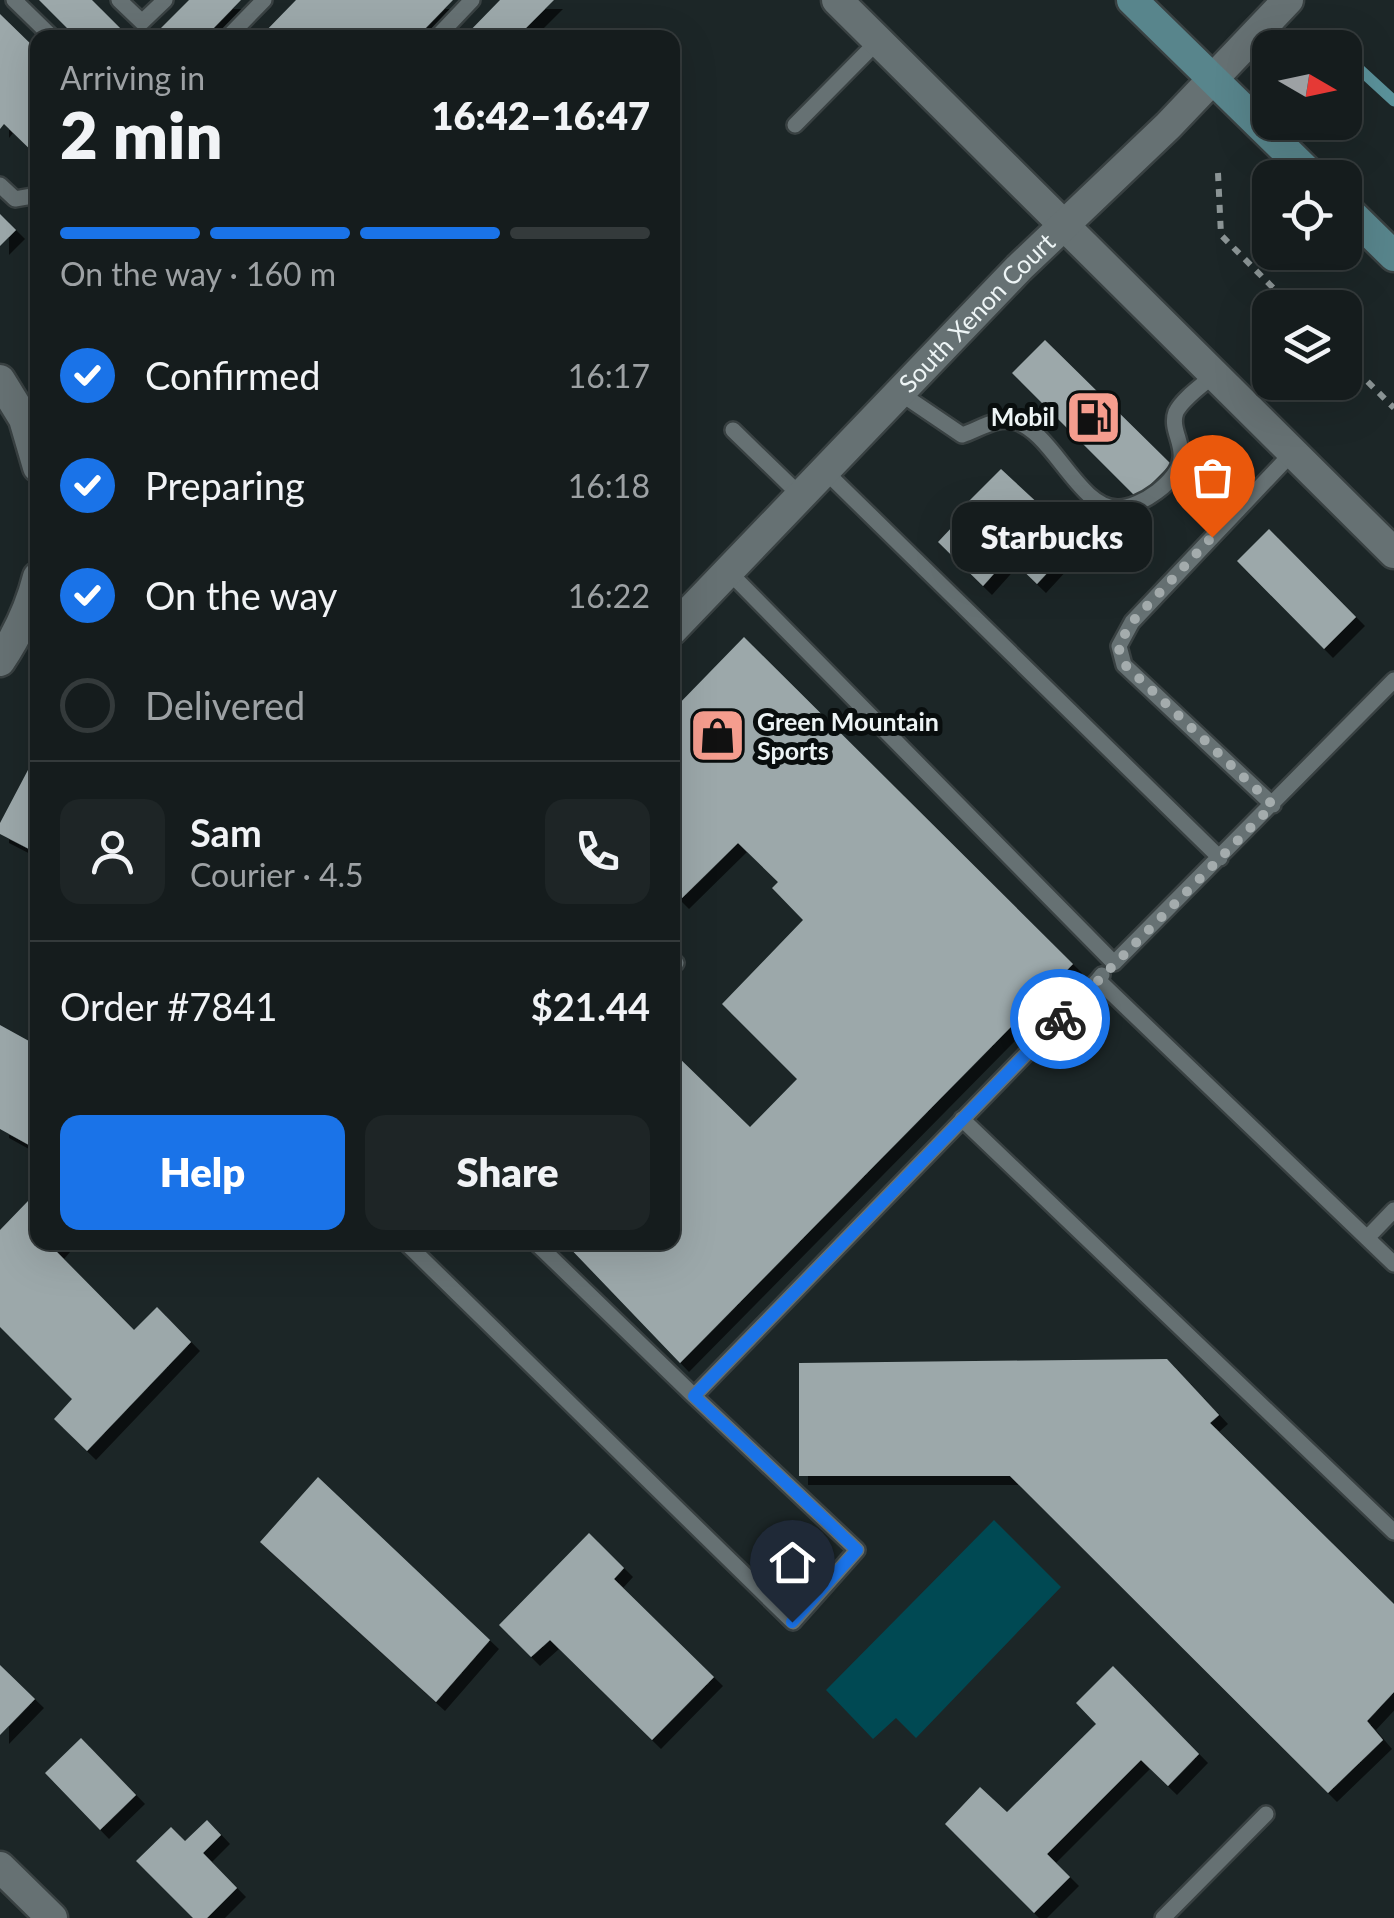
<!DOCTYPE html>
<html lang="en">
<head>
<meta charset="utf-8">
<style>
	body { margin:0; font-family:Lato,sans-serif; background:#1e2526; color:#f1f3f6; height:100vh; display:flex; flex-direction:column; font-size:38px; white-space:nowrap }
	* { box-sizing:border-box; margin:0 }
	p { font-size:32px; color:#9da1a4 }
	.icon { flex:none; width:55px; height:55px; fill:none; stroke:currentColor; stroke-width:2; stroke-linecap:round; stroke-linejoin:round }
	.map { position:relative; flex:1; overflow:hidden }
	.panel { position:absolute; left:30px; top:30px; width:650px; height:1220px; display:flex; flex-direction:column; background:#151c1d; border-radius:20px; box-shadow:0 10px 40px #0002,0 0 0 2px #343a3b }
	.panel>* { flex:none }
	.needle { width:65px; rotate:99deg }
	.controls { position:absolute; left:1252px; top:30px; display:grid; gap:20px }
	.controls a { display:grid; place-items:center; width:110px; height:110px; border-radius:20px; background:#151c1d; box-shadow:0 10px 40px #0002,0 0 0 2px #343a3b; font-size:50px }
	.pin { position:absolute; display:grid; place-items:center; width:85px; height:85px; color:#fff; margin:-102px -42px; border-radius:50% 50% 50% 0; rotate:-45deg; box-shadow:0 0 10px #0007 }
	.pin .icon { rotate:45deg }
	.courier { position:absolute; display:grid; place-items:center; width:100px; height:100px; margin:-50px; border:8px solid #1a73e8; border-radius:50%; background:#fff; color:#222; box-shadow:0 2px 12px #0007 }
	.bubble { position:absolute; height:70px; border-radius:20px; background:#151c1d; box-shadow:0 10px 40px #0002,0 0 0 2px #343a3b; font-size:32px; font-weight:800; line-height:70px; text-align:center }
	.overview em { font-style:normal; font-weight:800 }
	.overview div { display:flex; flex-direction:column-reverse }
	.overview { display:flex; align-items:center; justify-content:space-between; height:170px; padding:0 30px }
	h1 { font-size:65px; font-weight:800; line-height:75px }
	.bar { display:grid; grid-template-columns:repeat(4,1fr); gap:15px 10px; align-content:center; height:120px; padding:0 30px }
	.bar i { height:12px; border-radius:8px; background:#343a3b }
	.bar .selected { background:#1a73e8 }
	.bar p { grid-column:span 4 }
	.line { display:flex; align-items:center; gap:25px; padding:0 30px; border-top:2px solid #343a3b }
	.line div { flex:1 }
	.round { display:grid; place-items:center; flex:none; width:105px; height:105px; border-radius:20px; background:#1e2526 }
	ol { padding:0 30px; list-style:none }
	li { display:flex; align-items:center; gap:30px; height:110px }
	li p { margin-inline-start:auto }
	li .icon { padding:10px; border-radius:50%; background:#1a73e8; color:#fff; stroke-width:4 }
	li:last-child { color:#9da1a4 }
	li i { width:55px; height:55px; border:5px solid #343a3b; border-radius:50% }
	.cta { display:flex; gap:20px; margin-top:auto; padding:20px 30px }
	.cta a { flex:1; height:115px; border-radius:20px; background:#1a73e8; color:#fff; font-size:40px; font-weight:800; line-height:115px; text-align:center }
	.cta a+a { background:#1e2526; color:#f1f3f6 }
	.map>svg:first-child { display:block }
	.green { fill:#004953 }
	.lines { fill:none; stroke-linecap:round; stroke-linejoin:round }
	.stream { stroke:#5b929b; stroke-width:11 }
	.building { fill:#9ca8aa; filter:url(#shadow) }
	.service-casing { stroke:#394142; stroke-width:20 }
	.minor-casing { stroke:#394142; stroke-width:35 }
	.secondary-casing { stroke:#394142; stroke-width:35 }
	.path { stroke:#8c9596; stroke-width:6; stroke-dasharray:8 8; stroke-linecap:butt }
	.service { stroke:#667173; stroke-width:15 }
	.minor { stroke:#667173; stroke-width:30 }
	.secondary { stroke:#58858c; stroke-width:30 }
	.done { stroke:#a4acad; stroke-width:10; stroke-dasharray:0 18 }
	.route { stroke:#1a73e8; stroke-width:12 }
	.labels { text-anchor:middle; stroke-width:10; stroke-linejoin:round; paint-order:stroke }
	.street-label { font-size:25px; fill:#edf4f5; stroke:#090e0e }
	.poi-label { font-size:25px; font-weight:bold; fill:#edf4f5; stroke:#090e0e; text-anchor:end }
</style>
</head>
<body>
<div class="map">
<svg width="1394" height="1918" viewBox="0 0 1394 1918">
	<defs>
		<filter id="shadow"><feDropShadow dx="9" dy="9" stdDeviation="0" flood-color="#0009"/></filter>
	</defs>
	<rect width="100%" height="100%" fill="#1c2627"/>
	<!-- green -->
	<path class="green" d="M994 1520 1061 1587 916 1738 896 1718 873 1739 826 1690Z"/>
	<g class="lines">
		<!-- stream -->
		<path class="stream" d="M1325 38 1335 48
			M1345 56 1394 101"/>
	</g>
	<!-- building -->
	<path class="building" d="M39 0H92L124 32 118 38H77Z
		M189 0H241L204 38H163L157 32Z
		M296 0H453L416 38H259Z
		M500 0H554L516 38H463Z
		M0 14 38 51V157L4 124 0 129Z
		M0 214 16 230 0 246Z
		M1045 340 1171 464 1137 498 1012 373Z
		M1001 469 1056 520 1051 525 1073 545 1037 584 1009 557 983 586 938 542 970 508 966 504Z
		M1269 529 1356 617 1324 649 1237 561Z
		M744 637 1073 964 680 1363 564 1242H672V1056L675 1054 750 1127 797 1079 722 1004 803 920 772 888 778 882 738 843 680 900 672 892V711Z
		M38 751V847L35 845 31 850 0 834V823Z
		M0 1025 38 1046V1150L0 1129Z
		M28 1201 38 1211V1242H62L55 1250 134 1330 157 1307 191 1342 87 1451 54 1419 72 1399 0 1327V1230Z
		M1167 1359 1219 1415 1210 1423 1394 1604V1692L1367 1721 1383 1740 1328 1793 1010 1476H799V1363Z
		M318 1477 490 1640 436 1702 260 1542Z
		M589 1533 624 1568 614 1579 714 1677 652 1740 550 1640 531 1657 499 1625Z
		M0 1665 35 1699 0 1735Z
		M1113 1666 1199 1754 1168 1786 1141 1760 1047 1854 1070 1877 1034 1913 945 1824 980 1787 1007 1812 1096 1724 1076 1703Z
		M81 1738 136 1795 100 1830 45 1773Z
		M207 1820 221 1835 203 1853 237 1888 207 1918H193L136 1861 171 1827 185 1841Z"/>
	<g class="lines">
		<defs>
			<path id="service" d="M14 0 53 38
				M119 0 142 22 165 0
				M227 38 264 0
				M436 38 472 0
				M795 125 878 41
				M0 185 15 199 38 195
				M900 393 962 435C978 430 996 417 1013 421 1052 429 1078 509 1118 508 1140 508 1179 481 1181 458 1183 442 1170 428 1176 412 1183 398 1203 385 1215 374
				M733 430 801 496
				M825 471 1220 858
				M729 572 1114 963 1394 680
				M17 635 38 637
				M1273 805 1124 665 1119 646 1132 622 1293 452
				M672 960 676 963 672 966
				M1102 975 1098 980 1394 1264
				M962 1119 1394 1532
				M1367 1238 1394 1210
				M405 1242 793 1622 857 1550 694 1396 1098 980
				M535 1242 694 1396
				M1163 1918 1266 1814"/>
			<g id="minor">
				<path d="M837 0 1394 553"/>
				<path d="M0 380 24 419 38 467"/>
				<path id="s1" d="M672 630 1019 268 1168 126 1288 0"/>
				<path d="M0 661C18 634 30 609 38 577"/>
				<path d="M0 1867 52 1918"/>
			</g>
			<path id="secondary" d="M1132 0 1314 178
				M1345 208 1394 256"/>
		</defs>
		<!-- service casing -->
		<use href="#service" class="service-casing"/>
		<!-- minor casing -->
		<use href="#minor" class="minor-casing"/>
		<!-- secondary casing -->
		<use href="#secondary" class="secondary-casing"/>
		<!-- path -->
		<path class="path" d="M1218 173 1221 235 1293 308
			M1345 359 1394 408"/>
		<!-- service -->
		<use href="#service" class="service"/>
		<!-- minor -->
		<use href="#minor" class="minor"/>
		<!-- secondary -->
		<use href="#secondary" class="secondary"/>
	</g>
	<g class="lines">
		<!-- done -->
		<path class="done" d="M1060 1019 1273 805 1124 664 1118 646 1132 622 1212 537"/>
		<!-- route -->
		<path class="route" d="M792 1622 857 1550 694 1396 1060 1019"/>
	</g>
	<!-- icons -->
	<defs>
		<symbol id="fuel-square" viewBox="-11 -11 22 22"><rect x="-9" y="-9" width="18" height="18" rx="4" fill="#f59d8e" stroke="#090e0e"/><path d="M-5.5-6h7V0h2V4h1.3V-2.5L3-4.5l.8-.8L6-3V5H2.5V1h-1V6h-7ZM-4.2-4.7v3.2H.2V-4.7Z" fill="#111"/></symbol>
		<symbol id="shop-square" viewBox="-11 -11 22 22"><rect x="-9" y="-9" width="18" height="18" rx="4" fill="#f59d8e" stroke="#090e0e"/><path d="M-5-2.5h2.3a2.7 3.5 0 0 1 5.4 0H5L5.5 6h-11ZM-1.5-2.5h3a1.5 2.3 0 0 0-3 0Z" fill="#111"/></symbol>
	</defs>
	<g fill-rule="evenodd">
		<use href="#fuel-square" x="1062" y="386" width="63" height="63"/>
		<use href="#shop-square" x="686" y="704" width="63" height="63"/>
	</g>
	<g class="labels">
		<!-- street labels -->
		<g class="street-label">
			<text dy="9" stroke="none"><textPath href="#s1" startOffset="440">South Xenon Court</textPath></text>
		</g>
		<!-- poi labels -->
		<g class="poi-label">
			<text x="1055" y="426">Mobil</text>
			<text x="757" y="731" text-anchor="start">Green Mountain<tspan x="757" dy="29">Sports</tspan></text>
		</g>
	</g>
</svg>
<div class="controls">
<a><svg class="needle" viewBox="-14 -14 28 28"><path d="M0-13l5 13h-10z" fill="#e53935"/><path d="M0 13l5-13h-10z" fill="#9da1a4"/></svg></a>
<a><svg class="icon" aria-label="locate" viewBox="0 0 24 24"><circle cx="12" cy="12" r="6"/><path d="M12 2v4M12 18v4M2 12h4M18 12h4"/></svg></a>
<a><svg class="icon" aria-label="layers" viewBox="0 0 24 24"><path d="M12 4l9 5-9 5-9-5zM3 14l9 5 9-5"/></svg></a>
</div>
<div class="pin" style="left:1212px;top:537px;background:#ea580c"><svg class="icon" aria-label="bag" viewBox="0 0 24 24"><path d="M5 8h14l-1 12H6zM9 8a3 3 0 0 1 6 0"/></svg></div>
<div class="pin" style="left:792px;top:1622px;background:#1f2937"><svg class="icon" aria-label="home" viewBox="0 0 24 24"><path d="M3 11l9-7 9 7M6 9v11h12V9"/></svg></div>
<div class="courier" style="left:1060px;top:1019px"><svg class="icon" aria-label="bike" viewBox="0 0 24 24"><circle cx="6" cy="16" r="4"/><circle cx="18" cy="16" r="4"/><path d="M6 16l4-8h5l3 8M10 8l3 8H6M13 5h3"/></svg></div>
<div class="bubble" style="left:952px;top:502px;width:200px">Starbucks</div>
<section class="panel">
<div class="overview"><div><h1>2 min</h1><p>Arriving in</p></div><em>16:42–16:47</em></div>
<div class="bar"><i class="selected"></i><i class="selected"></i><i class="selected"></i><i></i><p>On the way · 160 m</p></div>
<ol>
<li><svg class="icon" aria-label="check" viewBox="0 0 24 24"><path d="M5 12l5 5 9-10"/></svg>Confirmed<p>16:17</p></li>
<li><svg class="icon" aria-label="check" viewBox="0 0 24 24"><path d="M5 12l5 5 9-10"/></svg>Preparing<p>16:18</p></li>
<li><svg class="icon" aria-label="check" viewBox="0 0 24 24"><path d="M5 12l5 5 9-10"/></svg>On the way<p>16:22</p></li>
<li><i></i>Delivered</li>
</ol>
<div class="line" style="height:180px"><a class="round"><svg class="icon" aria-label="person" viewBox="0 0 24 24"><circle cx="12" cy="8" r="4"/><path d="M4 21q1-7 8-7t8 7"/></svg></a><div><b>Sam</b><p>Courier · 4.5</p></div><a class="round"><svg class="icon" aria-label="phone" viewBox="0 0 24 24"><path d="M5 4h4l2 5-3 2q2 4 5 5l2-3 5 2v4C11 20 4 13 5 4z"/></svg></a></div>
<div class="line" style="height:130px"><div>Order #7841</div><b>$21.44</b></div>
<div class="cta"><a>Help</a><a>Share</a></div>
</section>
</div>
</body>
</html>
